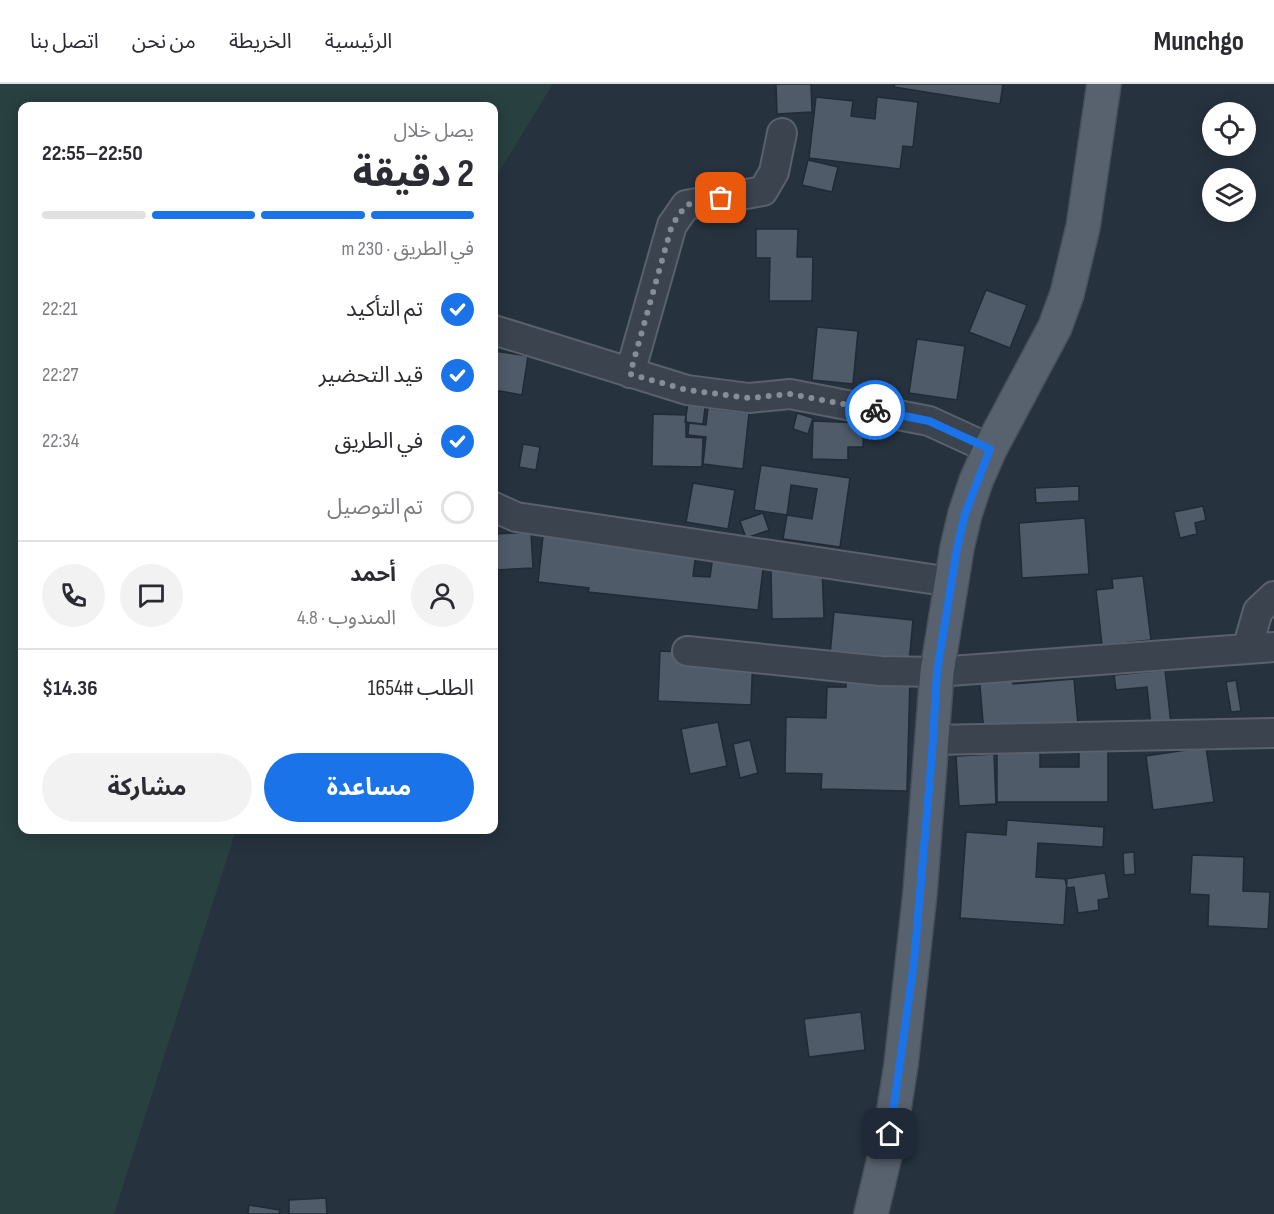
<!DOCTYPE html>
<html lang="ar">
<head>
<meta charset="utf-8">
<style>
	body { margin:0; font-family:"Sofia Sans Condensed","Noto Sans Arabic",sans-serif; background:#f2f2f3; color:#2b2b33; direction:rtl; height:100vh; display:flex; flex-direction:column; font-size:22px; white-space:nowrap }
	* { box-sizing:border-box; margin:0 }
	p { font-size:20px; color:#7c7c81 }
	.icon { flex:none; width:33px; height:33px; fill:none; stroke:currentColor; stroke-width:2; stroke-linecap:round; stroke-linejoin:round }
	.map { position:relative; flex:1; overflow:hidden; direction:ltr }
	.sheet { position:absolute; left:18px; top:18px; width:480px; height:732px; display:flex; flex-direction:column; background:#fff; border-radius:12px; box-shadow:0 3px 15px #0003; direction:rtl }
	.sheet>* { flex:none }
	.controls { position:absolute; left:1202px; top:18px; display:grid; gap:12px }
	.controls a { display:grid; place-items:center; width:54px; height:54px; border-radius:50%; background:#fff; box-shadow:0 3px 15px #0003; font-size:30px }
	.pin { position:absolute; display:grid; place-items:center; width:51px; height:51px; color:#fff; margin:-26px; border-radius:12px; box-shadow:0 3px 9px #0006 }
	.courier { position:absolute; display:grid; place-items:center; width:60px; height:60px; margin:-30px; border:4px solid #1a73e8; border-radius:50%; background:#fff; color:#222; box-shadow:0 2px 8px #0007 }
	.summary em { font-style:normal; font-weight:700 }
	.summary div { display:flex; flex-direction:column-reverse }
	.summary { display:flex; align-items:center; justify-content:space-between; height:102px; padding:0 24px }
	h1 { font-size:39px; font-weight:700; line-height:45px }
	.bar { display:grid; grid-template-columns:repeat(4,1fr); gap:9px 6px; align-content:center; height:72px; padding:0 24px }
	.bar i { height:8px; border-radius:4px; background:#e1e1e2 }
	.bar .selected { background:#1a73e8 }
	.bar p { grid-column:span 4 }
	.line { display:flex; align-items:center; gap:15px; padding:0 24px; border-top:2px solid #e1e1e2 }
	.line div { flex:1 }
	.round { display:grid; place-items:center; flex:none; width:63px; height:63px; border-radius:32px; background:#f2f2f3 }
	ol { padding:0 24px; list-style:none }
	li { display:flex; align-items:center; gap:18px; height:66px }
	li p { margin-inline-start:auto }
	li .icon { padding:6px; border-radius:50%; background:#1a73e8; color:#fff; stroke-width:4 }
	li:last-child { color:#7c7c81 }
	li i { width:33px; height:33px; border:3px solid #e1e1e2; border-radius:50% }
	.cta { display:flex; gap:12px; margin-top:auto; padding:12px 24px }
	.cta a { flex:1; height:69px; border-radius:36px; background:#1a73e8; color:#fff; font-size:24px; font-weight:700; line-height:69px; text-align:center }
	.cta a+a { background:#f2f2f3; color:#2b2b33 }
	header { display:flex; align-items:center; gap:36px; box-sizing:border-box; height:84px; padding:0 30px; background:#fff; border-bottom:2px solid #e1e1e2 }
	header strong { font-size:28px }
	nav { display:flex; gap:33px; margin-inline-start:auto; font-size:21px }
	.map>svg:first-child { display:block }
	.green { fill:#294040 }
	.building { fill:#4f5b69; stroke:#212a35; stroke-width:1.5 }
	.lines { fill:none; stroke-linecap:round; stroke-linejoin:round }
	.minor-casing { stroke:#58616c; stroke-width:32 }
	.major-casing { stroke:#464f5a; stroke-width:36 }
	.minor { stroke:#3a434e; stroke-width:28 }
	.major { stroke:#58626e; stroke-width:33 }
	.done { stroke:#848d98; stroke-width:6; stroke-dasharray:0 10.8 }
	.route { stroke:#1a73e8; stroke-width:8 }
</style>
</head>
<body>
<header>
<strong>Munchgo</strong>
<nav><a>الرئيسية</a><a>الخريطة</a><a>من نحن</a><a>اتصل بنا</a></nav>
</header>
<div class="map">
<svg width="1274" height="1130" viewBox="0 0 1274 1130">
	<rect width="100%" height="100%" fill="#26323e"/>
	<!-- green -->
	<path class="green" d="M0 0H553L494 96V22H22V746H236L114 1130H0Z"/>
	<!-- building -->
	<path class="building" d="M776 0H811L812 28 777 30Z
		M895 0H1003L1000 20 894 3Z
		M816 13 853 17 851 32 875 35 877 13 918 18 913 63 903 62 900 85 809 74Z
		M808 76 838 83 832 108 802 101Z
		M756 145H798L797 173H813L812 217H769L770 174H756Z
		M986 206 1027 221 1010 264 969 248Z
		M817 243 858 247 853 300 812 296Z
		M917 255 965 262 957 316 909 309Z
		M494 267 528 272 522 311 494 306Z
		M689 313 706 315 703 340 685 338Z
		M708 324 749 329 743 385 703 380 706 353 688 351 689 339 706 341Z
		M797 329 813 334 808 350 793 345Z
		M653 330 686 331V353L703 354 702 383 652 382Z
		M813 337 864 339 863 363H848V376L812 375Z
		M523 360 540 363 536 386 519 383Z
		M761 381 850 394 840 463 783 455 787 431 812 435 817 405 791 401 787 431 754 426Z
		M693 399 735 406 728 445 686 438Z
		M1079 402V417L1036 419 1035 404Z
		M1203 422 1206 436 1195 439 1197 450 1180 454 1174 428Z
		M763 429 769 446 746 454 740 437Z
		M1085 434 1089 490 1022 494 1019 439Z
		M531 448 533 484 496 486 494 450Z
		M543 452 696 469 693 492 710 493 713 472 764 477 758 526 588 508 589 504 538 498Z
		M822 484 824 534 772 535 771 486Z
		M1143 492 1151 556 1102 561 1096 506 1113 504 1112 495Z
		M834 528 913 536 909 579 830 571Z
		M660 567 753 571 751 621 658 617Z
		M1165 586 1171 640 1151 642 1147 603 1116 606 1114 591Z
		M1012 588 1013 600 1074 595 1078 641 984 649 979 591Z
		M846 593 910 594 907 707 821 705 822 690 785 689 786 633 826 634 827 603H846Z
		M1236 596 1241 627 1231 628 1226 598Z
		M718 638 727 682 690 690 681 645Z
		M1079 648 1108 662V718H997V668L1040 667V683H1079Z
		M750 656 758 689 740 694 733 660Z
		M1206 663 1214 718 1153 726 1146 672Z
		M994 670 996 720 959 722 956 672Z
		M1007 736 1104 743 1103 763 1038 759 1036 793 1067 795 1064 841 960 834 966 748 1006 751Z
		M1134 768 1135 790 1124 791 1123 769Z
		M1192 771 1244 773 1243 807 1270 808 1268 845 1208 842 1209 811 1190 810Z
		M1105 789 1109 814 1098 816 1099 826 1078 829 1074 803 1067 804 1065 795Z
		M861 928 865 966 809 973 804 935Z
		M326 1114 327 1130H289V1116Z
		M249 1121 280 1126 279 1130H248Z"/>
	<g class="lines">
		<defs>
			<path id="minor" d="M494 246 687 306 749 314 790 310 929 337 990 365
				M630 289 672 141 686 121 763 107 774 88 782 49
				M494 423 516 433 951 498
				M1247 565 1258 527 1274 512
				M687 567 881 587 937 588 1274 563
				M931 656 1274 649"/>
			<path id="major" d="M871 1130 890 1050 901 981 920 809 937 588 957 464 965 430 976 397 990 365 1055 243 1067 210 1083 143 1104 0"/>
		</defs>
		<!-- minor casing -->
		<use href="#minor" class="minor-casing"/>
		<!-- major casing -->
		<use href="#major" class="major-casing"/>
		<!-- minor -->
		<use href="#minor" class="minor"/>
		<!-- major -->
		<use href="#major" class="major"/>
	</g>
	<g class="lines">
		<!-- done -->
		<path class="done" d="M721 114 686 121 672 141 630 290 687 306 749 314 790 310 875 326"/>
		<!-- route -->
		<path class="route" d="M875 326 929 337 990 365 965 430 957 464 937 588 932 670 914 878 890 1050"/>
	</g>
</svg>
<div class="controls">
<a><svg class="icon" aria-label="locate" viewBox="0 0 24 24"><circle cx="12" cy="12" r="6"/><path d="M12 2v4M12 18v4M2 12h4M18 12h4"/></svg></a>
<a><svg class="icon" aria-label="layers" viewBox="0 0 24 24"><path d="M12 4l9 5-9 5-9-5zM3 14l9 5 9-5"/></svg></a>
</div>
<div class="pin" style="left:721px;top:114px;background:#ea580c"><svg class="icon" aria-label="bag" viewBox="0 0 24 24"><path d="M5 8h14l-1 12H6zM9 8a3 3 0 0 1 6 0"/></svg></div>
<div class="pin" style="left:890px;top:1050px;background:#1f2937"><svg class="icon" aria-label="home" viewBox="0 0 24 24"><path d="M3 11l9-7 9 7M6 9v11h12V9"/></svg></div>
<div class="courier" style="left:875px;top:326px"><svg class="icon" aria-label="bike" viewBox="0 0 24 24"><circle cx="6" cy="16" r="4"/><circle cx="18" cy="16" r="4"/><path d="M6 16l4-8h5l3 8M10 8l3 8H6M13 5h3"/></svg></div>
<section class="sheet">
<div class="summary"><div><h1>2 دقيقة</h1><p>يصل خلال</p></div><em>22:50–22:55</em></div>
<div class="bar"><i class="selected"></i><i class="selected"></i><i class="selected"></i><i></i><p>في الطريق · 230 m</p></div>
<ol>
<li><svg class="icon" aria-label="check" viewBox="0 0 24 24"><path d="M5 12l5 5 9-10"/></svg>تم التأكيد<p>22:21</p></li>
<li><svg class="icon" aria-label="check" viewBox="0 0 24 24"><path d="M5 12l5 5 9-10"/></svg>قيد التحضير<p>22:27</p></li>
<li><svg class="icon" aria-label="check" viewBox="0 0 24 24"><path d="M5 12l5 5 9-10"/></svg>في الطريق<p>22:34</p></li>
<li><i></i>تم التوصيل</li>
</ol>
<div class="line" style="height:108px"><a class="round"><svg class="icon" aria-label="person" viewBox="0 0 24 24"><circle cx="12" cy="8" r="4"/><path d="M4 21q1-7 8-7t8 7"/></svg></a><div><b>أحمد</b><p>المندوب · 4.8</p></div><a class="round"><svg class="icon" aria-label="chat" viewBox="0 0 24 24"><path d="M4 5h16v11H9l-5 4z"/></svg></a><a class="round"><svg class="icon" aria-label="phone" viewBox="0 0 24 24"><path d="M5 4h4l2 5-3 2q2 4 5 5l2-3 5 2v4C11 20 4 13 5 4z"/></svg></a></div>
<div class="line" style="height:78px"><div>الطلب #1654</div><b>$14.36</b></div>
<div class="cta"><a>مساعدة</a><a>مشاركة</a></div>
</section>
</div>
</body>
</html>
